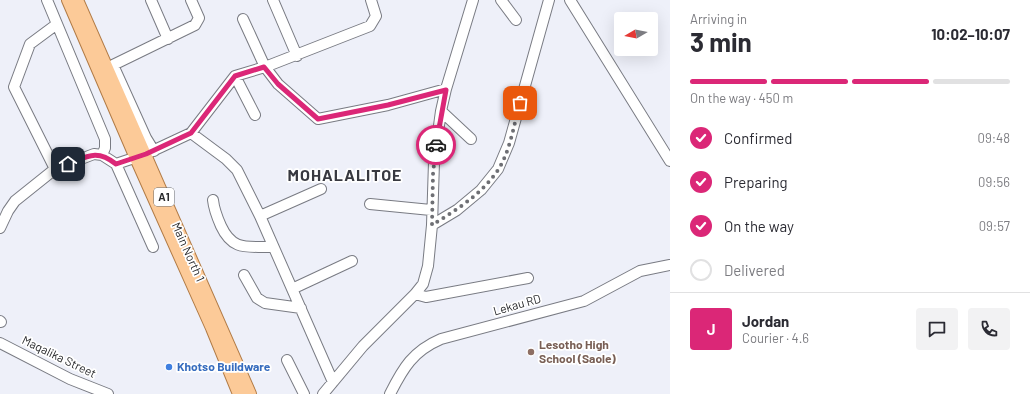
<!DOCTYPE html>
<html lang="en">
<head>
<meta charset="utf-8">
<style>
	body { margin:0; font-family:Barlow,sans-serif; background:#f2f2f3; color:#2b2b33; height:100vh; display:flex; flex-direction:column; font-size:15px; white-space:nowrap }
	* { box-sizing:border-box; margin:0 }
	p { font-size:13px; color:#7c7c81 }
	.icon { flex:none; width:22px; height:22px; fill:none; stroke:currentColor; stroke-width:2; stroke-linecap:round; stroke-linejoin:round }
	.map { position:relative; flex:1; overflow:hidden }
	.panel { display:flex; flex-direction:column; background:#fff; width:360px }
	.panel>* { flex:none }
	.needle { width:26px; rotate:260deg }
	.tools { position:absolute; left:614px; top:12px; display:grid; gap:8px }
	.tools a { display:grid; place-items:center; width:44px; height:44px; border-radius:4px; background:#fff; box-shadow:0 4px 16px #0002; font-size:20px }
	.pin { position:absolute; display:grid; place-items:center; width:34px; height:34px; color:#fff; margin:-17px; border-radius:8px; box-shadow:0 2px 6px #0006 }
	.courier { position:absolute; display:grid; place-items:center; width:40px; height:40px; margin:-20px; border:3px solid #db2777; border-radius:50%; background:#fff; color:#222; box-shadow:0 1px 5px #0007 }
	.overview em { font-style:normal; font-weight:700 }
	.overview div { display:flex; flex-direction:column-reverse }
	.overview { display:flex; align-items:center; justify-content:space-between; height:68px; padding:0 20px }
	h1 { font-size:26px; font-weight:700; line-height:30px }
	.bar { display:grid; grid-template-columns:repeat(4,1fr); gap:6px 4px; align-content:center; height:48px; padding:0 20px }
	.bar i { height:5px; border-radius:3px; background:#e1e1e2 }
	.bar .selected { background:#db2777 }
	.bar p { grid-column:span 4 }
	.line { display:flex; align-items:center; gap:10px; padding:0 20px; border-top:1px solid #e1e1e2 }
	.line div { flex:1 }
	.round { display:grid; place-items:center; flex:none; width:42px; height:42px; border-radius:4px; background:#f2f2f3 }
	ol { padding:0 20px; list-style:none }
	li { display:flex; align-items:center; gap:12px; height:44px }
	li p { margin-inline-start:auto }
	li .icon { padding:4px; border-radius:50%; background:#db2777; color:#fff; stroke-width:4 }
	li:last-child { color:#7c7c81 }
	li i { width:22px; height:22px; border:2px solid #e1e1e2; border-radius:50% }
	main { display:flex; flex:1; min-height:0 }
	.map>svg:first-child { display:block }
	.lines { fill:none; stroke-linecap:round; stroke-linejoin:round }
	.minor-casing { stroke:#797b83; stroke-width:12 }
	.major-casing { stroke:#b17b46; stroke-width:14 }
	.minor { stroke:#fff; stroke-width:10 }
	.major { stroke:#fcca98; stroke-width:12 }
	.done { stroke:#6e6f74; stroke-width:4; stroke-dasharray:0 7.2 }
	.route { stroke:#db2777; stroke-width:5 }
	.education-dot { fill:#8d6e63; stroke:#fff; stroke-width:1.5 }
	.shop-dot { fill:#3f7fe0; stroke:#fff; stroke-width:1.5 }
	.labels { text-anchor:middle; stroke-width:3.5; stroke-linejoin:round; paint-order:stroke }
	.shield { fill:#fff; stroke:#696a6c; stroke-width:1 }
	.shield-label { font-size:11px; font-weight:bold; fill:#292a2d }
	.street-label { font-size:12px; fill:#292a2d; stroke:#fff }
	.education-label { font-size:12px; font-weight:bold; fill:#785e54; stroke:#fff; text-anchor:start }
	.shop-label { font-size:12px; font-weight:bold; fill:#366cbe; stroke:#fff; text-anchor:start }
	.district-label { font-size:16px; font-weight:bold; letter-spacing:1px; fill:#383940; stroke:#fff }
</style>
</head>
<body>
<main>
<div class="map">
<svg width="670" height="394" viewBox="0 0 670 394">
	<rect width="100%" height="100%" fill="#eef0f9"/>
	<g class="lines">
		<defs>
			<path id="minor" d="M47 0 105 139V148L102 155
				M151 0 168 39
				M273 0 297 56
				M501 0 516 20
				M570 0 670 161
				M243 19 265 67 370 26 376 16 371 0
				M235 76 255 115
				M441 111 471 139
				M191 133 226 159 237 170 260 216 333 382
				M154 151 146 138 113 65 195 25 199 18 191 0
				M116 164 153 247
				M55 169 14 87 30 44 57 24
				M213 200C214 210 217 217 221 226 233 252 248 246 273 247
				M370 204 431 210
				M260 216 321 189
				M432 225 457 210 481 190 498 169 509 143 549 0
				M0 228 8 211 15 201 55 169 94 154 102 155 116 164 146 154 191 133 235 76 265 67 278 84 318 119 388 105 446 89
				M244 275 257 298 265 303 301 308
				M292 289 352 261
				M415 294 426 297 528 278
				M0 321 1 322
				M0 343 70 379 108 394
				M287 360 304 394
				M323 394 363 346 415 294 423 284 428 266 432 225 434 162 441 111 446 89 473 0
				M390 394C403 368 413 351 441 339L584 301 640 271 670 265"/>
			<path id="major" d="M68 0 136 158 212 328 239 394
				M77 0 250 394"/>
		</defs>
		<!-- minor casing -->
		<use href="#minor" class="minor-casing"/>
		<!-- major casing -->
		<use href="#major" class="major-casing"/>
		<!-- minor -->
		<use href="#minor" class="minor"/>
		<!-- major -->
		<use href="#major" class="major"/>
	</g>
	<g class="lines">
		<!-- done -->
		<path class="done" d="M436 145 433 174 432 225C456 210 481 195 498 170 510 152 514 124 520 103"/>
		<!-- route -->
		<path class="route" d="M68 164C88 156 97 149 116 164L146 154 191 133 235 76 264 67 278 84 318 119 388 105 446 90 436 145"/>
	</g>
	<!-- markers -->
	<circle class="education-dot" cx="531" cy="352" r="4"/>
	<circle class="shop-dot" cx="169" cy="367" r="4"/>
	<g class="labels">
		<!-- shield labels -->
		<rect class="shield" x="154" y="188" width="20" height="18" rx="3"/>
		<g class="shield-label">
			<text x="164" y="201">A1</text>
		</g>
		<!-- street labels -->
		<g class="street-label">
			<text transform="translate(188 252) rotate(66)" y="4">Main North 1</text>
			<text transform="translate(517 305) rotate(-16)" y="4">Lekau RD</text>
			<text transform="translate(59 357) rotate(26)" y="4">Maqalika Street</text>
		</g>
		<!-- education labels -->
		<g class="education-label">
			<text x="539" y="349">Lesotho High<tspan x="539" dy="14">School (Saole)</tspan></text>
		</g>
		<!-- shop labels -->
		<g class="shop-label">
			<text x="177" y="371">Khotso Buildware</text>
		</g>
		<!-- district labels -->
		<g class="district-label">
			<text x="345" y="181">MOHALALITOE</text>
		</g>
	</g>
</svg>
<div class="tools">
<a><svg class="needle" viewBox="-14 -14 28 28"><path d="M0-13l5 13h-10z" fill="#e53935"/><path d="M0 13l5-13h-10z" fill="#7c7c81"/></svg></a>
</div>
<div class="pin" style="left:520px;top:103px;background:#ea580c"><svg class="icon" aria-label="bag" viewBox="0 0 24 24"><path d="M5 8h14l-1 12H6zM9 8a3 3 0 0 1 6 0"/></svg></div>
<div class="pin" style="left:68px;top:164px;background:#1f2937"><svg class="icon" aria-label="home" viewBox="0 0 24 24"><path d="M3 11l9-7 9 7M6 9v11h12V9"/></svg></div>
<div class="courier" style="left:436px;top:145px"><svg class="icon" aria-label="car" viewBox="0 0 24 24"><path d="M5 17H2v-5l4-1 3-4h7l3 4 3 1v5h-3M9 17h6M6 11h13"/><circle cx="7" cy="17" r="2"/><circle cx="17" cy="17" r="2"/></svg></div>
</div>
<section class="panel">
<div class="overview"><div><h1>3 min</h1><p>Arriving in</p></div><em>10:02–10:07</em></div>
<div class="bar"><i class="selected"></i><i class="selected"></i><i class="selected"></i><i></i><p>On the way · 450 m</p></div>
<ol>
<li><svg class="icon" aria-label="check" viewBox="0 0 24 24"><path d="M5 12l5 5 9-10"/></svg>Confirmed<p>09:48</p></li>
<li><svg class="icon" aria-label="check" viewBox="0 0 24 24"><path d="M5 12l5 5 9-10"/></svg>Preparing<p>09:56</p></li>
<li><svg class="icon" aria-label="check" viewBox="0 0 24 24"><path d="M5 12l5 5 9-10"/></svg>On the way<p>09:57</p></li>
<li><i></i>Delivered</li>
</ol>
<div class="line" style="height:72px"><b class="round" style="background:#db2777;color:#fff">J</b><div><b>Jordan</b><p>Courier · 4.6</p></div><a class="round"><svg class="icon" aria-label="chat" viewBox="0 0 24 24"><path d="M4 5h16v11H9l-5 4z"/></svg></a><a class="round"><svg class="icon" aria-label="phone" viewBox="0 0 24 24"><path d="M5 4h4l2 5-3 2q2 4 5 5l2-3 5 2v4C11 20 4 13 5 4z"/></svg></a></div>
</section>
</main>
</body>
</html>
